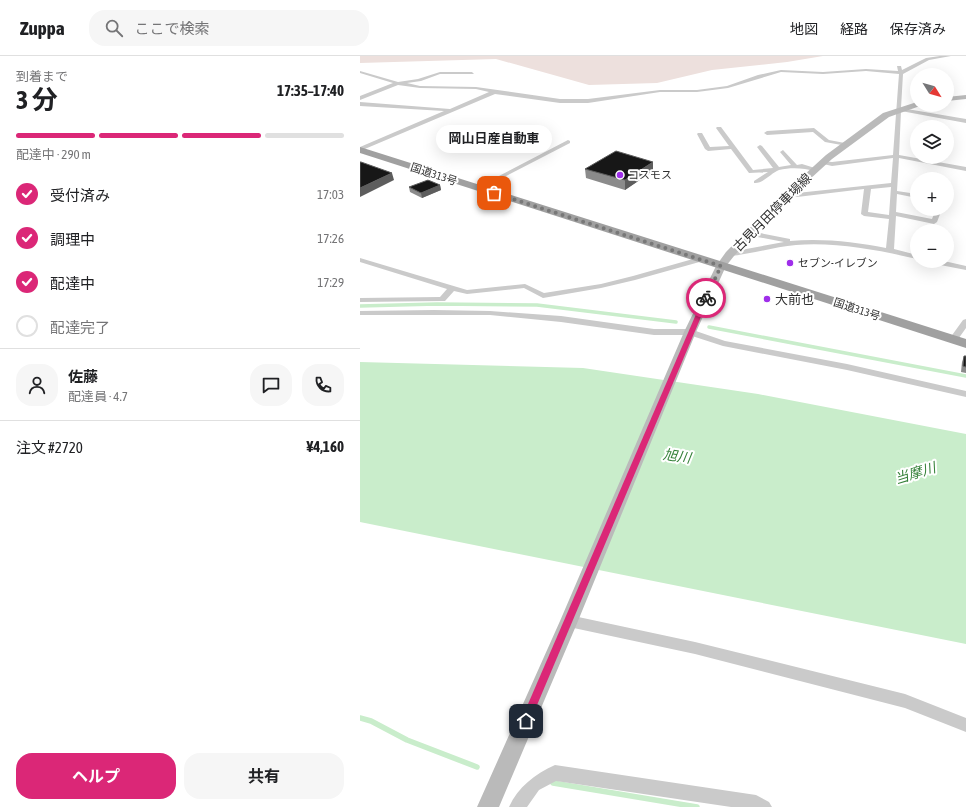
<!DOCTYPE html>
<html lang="ja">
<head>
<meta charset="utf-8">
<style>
	body { margin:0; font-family:"Asap Condensed","Noto Sans JP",sans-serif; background:#f6f6f6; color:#202124; height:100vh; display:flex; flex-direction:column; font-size:15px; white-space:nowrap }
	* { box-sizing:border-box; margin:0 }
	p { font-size:13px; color:#757577 }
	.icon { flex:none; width:22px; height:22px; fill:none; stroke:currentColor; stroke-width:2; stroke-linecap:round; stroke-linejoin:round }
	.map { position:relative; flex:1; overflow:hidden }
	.sheet { display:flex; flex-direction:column; background:#fff; width:360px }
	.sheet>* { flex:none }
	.needle { width:26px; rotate:127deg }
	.fabs { position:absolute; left:550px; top:12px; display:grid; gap:8px }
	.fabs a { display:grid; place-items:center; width:44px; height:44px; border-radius:50%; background:#fff; box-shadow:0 4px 16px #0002; font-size:20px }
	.pin { position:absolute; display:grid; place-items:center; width:34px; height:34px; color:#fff; margin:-17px; border-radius:8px; box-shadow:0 2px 6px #0006 }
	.courier { position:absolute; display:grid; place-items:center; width:40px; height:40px; margin:-20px; border:3px solid #db2777; border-radius:50%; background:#fff; color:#222; box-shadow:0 1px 5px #0007 }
	.bubble { position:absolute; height:28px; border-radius:14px; background:#fff; box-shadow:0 4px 16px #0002; font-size:13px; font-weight:700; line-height:28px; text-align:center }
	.overview em { font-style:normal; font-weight:700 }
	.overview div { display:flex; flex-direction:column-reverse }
	.overview { display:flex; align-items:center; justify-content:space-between; height:68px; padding:0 16px }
	h1 { font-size:26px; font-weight:700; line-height:30px }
	.bar { display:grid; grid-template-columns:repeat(4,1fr); gap:6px 4px; align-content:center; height:48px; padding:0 16px }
	.bar i { height:5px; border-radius:3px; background:#e0e0e0 }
	.bar .current { background:#db2777 }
	.bar p { grid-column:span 4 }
	.line { display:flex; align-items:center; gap:10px; padding:0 16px; border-top:1px solid #e0e0e0 }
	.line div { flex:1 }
	.round { display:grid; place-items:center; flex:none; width:42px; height:42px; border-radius:16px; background:#f6f6f6 }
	ol { padding:0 16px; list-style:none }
	li { display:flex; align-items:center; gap:12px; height:44px }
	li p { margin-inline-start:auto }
	li .icon { padding:4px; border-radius:50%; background:#db2777; color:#fff; stroke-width:4 }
	li:last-child { color:#757577 }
	li i { width:22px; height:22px; border:2px solid #e0e0e0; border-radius:50% }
	.action { display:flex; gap:8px; margin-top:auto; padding:8px 16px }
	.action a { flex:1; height:46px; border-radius:16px; background:#db2777; color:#fff; font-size:16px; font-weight:700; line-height:46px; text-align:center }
	.action a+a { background:#f6f6f6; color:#202124 }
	header { display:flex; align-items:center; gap:24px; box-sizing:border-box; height:56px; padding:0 20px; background:#fff; border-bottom:1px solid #e0e0e0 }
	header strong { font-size:19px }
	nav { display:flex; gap:22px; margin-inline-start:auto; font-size:14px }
	.search { width:280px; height:36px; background:#f6f6f6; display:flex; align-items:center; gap:10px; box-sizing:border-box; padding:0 14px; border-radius:16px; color:#757577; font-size:15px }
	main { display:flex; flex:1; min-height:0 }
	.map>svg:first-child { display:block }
	.green { fill:#ede0dd }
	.water { fill:#c9edcb }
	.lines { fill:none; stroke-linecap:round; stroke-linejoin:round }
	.stream-far1 { stroke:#c9edcb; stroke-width:3.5 }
	.stream { stroke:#c9edcb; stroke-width:5.5 }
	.minor { fill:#cacaca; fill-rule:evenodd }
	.secondary { fill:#bababa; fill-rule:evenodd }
	.trunk { fill:#a0a0a0; fill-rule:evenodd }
	.wall { fill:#8b8b8b }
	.shaded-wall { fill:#5d5d5d }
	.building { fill:#171717; stroke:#5d5d5d }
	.route { fill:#db2777 }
	.done { stroke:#787878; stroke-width:4; stroke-dasharray:0 7.2 }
	.poi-dot { fill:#9f2eea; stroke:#fff; stroke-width:1.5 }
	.labels { text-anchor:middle; stroke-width:4; stroke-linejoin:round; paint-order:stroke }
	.far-street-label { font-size:11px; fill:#303030; stroke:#fff }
	.far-poi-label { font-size:11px; fill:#303030; stroke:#fff; text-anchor:start }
	.street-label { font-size:13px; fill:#303030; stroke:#fff }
	.poi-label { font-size:13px; fill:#303030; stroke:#fff; text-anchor:start }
	.water-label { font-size:14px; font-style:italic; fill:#358139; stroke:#fff }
</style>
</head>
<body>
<header>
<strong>Zuppa</strong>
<div class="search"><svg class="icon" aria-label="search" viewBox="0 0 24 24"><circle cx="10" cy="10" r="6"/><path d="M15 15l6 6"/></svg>ここで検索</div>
<nav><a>地図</a><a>経路</a><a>保存済み</a></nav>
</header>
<main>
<section class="sheet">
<div class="overview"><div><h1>3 分</h1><p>到着まで</p></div><em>17:35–17:40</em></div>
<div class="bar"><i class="current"></i><i class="current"></i><i class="current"></i><i></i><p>配達中 · 290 m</p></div>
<ol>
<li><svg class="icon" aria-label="check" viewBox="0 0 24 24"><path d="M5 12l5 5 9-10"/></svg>受付済み<p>17:03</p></li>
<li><svg class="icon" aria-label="check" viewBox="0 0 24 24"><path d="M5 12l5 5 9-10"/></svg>調理中<p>17:26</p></li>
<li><svg class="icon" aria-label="check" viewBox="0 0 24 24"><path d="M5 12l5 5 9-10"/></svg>配達中<p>17:29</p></li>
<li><i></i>配達完了</li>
</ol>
<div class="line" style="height:72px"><a class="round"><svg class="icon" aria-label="person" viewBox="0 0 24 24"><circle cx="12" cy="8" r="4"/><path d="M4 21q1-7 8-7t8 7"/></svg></a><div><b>佐藤</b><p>配達員 · 4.7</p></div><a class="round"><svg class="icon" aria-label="chat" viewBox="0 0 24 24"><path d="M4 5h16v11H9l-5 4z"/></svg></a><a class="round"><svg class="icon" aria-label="phone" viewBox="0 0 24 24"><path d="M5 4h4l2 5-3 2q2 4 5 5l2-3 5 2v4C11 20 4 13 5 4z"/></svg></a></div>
<div class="line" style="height:52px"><div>注文 #2720</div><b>¥4,160</b></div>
<div class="action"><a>ヘルプ</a><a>共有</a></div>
</section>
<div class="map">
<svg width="606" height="751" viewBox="0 0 606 751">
	<rect width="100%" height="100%" fill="#fff"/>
	<!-- green -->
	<path class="green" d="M0 0H463L427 6 352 14 297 27 229 29 136 3 0 7Z"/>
	<!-- water -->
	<path class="water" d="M0 306 223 312 398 338 606 378V588L0 466Z"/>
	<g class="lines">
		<!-- stream-far1 -->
		<path class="stream-far1" d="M0 250 77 248 177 249 316 266
			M349 271 606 320"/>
		<!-- stream -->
		<path class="stream" d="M0 662 11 665 47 684 117 711
			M193 727 337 751"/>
		<!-- minor -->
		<path class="minor" d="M580 0H591L569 4 543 18 541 52 606 63V67L541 55 539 99 606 111V115L539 102 537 135 557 138V142L537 138 536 156 572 163 576 153H582L577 166 574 168 536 160 534 193 557 199V203C517 194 477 186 436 189 414 191 392 198 370 200L366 198 370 196 424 186 387 179 386 177 390 175 430 183V185C463 182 495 186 526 192L529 163 504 160 501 158 504 133 437 141 426 137 429 135 437 137 531 127 533 102 472 110 459 107 462 105 472 106 533 99 539 18 506 15 463 18 421 16 368 32 337 36H300L228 47H200L135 38 0 95V91L84 55 0 50V46L90 53 129 36 116 33 60 32 38 29 0 44V40L33 27 0 17V15L38 26 58 23 80 16H112L114 18H80L61 25 47 27 60 30 116 31 200 43H228L300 34H337L367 30 398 19 421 14 463 16 506 13 538 15 537 10H541L542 14 566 2ZM531 131 529 159 508 156 511 133Z
			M357 71H361L393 114 413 112 397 91 400 89 402 90 419 111 431 109 420 96 423 94 437 109 442 108 458 113 455 115C444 112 431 111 419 114 411 117 403 128 394 127V125L408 116 389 117 371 93 348 95 345 93 337 78 338 77H342L350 91 369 90 356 72Z
			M454 72 469 84 490 88 487 90 465 86 453 76 407 79 404 77 407 75Z
			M208 84 210 85V87L121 133 116 132Z
			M340 201H343V205L275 224 241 232 183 242 164 232 107 238 94 235 85 245H82L0 246V242L80 241 87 233 0 206V202L107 234 165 228 184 237 241 228 273 220Z
			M569 205H584L606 210V214L570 207Z
			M74 254 130 255 201 260 294 273H330L365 285 487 308 606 335V341L487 314 363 290 329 279H294L201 266 130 259H0V255Z
			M606 263V272L596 286H590L589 284 590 282 603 264Z
			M209 559 335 586 545 638 606 662V676L545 652 335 598 209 571 204 569 203 565 204 561Z
			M195 709 396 739 409 746 412 751H371L196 725 179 734 167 751H149C158 731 175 718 195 709Z"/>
		<!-- secondary -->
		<path class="secondary" d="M606 39V43L587 45V41Z
			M557 46V49L560 50 529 61 472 103 426 145 374 200 366 210 336 276 218 565 139 751H117L200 565 324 276 356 210 366 196 420 141 466 99 523 57Z"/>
		<!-- trunk -->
		<path class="trunk" d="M0 91 606 283V292L0 97Z"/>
	</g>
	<!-- wall -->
	<path class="wall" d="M225 113 293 115 265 134 226 122Z
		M80 129 81 134 62 142 50 136 49 131Z
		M604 300H606V317L601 316 602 306Z"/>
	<!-- shaded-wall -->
	<path class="shaded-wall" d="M293 106V115L265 134V124Z
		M32 117 34 124 0 141V132Z
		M80 129 81 134 62 142 61 137Z"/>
	<!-- building -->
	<path class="building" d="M256 95 293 106 265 124 225 113Z
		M0 106H1L32 117 0 132Z
		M68 124 80 129 61 137 49 131Z
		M604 300H606V311L603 310Z"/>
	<!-- route -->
	<path class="route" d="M346 240 349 242 169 668 166 670 162 668 161 665 162 662 343 242Z"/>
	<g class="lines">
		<!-- done -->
		<path class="done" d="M134 137 361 210 346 242"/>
	</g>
	<!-- markers -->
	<g class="poi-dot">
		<circle cx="260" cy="119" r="4"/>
		<circle cx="430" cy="207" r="4"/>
		<circle cx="407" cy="243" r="4"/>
	</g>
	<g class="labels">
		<!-- far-street labels -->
		<g class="far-street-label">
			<text transform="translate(74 118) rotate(18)" y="4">国道313号</text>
			<text transform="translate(497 253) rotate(18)" y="4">国道313号</text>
		</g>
		<!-- far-poi labels -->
		<g class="far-poi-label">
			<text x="268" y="123">コスモス</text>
			<text x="438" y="211">セブン-イレブン</text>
		</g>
		<!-- street labels -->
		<g class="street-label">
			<text transform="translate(412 156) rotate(-45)" y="5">古見月田停車場線</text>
		</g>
		<!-- poi labels -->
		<g class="poi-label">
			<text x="415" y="248">大前也</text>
		</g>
		<!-- water labels -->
		<g class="water-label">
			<text transform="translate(317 400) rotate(8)" y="5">旭川</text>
			<text transform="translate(555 417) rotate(-17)" y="5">当摩川</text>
		</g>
	</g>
</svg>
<div class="fabs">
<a><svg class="needle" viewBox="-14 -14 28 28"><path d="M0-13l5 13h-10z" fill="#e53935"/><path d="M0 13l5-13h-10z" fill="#757577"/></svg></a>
<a><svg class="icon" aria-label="layers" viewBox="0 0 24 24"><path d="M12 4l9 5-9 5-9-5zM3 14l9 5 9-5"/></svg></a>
<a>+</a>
<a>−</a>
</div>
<div class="pin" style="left:134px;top:137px;background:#ea580c"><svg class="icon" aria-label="bag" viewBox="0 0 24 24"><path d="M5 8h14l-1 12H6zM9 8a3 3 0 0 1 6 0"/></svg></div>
<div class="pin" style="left:166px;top:665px;background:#1f2937"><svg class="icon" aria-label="home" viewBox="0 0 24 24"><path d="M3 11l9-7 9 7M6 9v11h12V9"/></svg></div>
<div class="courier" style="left:346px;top:242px"><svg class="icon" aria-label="bike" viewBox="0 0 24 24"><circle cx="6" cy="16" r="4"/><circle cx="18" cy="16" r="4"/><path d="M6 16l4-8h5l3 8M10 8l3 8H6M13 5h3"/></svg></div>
<div class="bubble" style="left:76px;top:69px;width:116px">岡山日産自動車</div>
</div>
</main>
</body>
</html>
